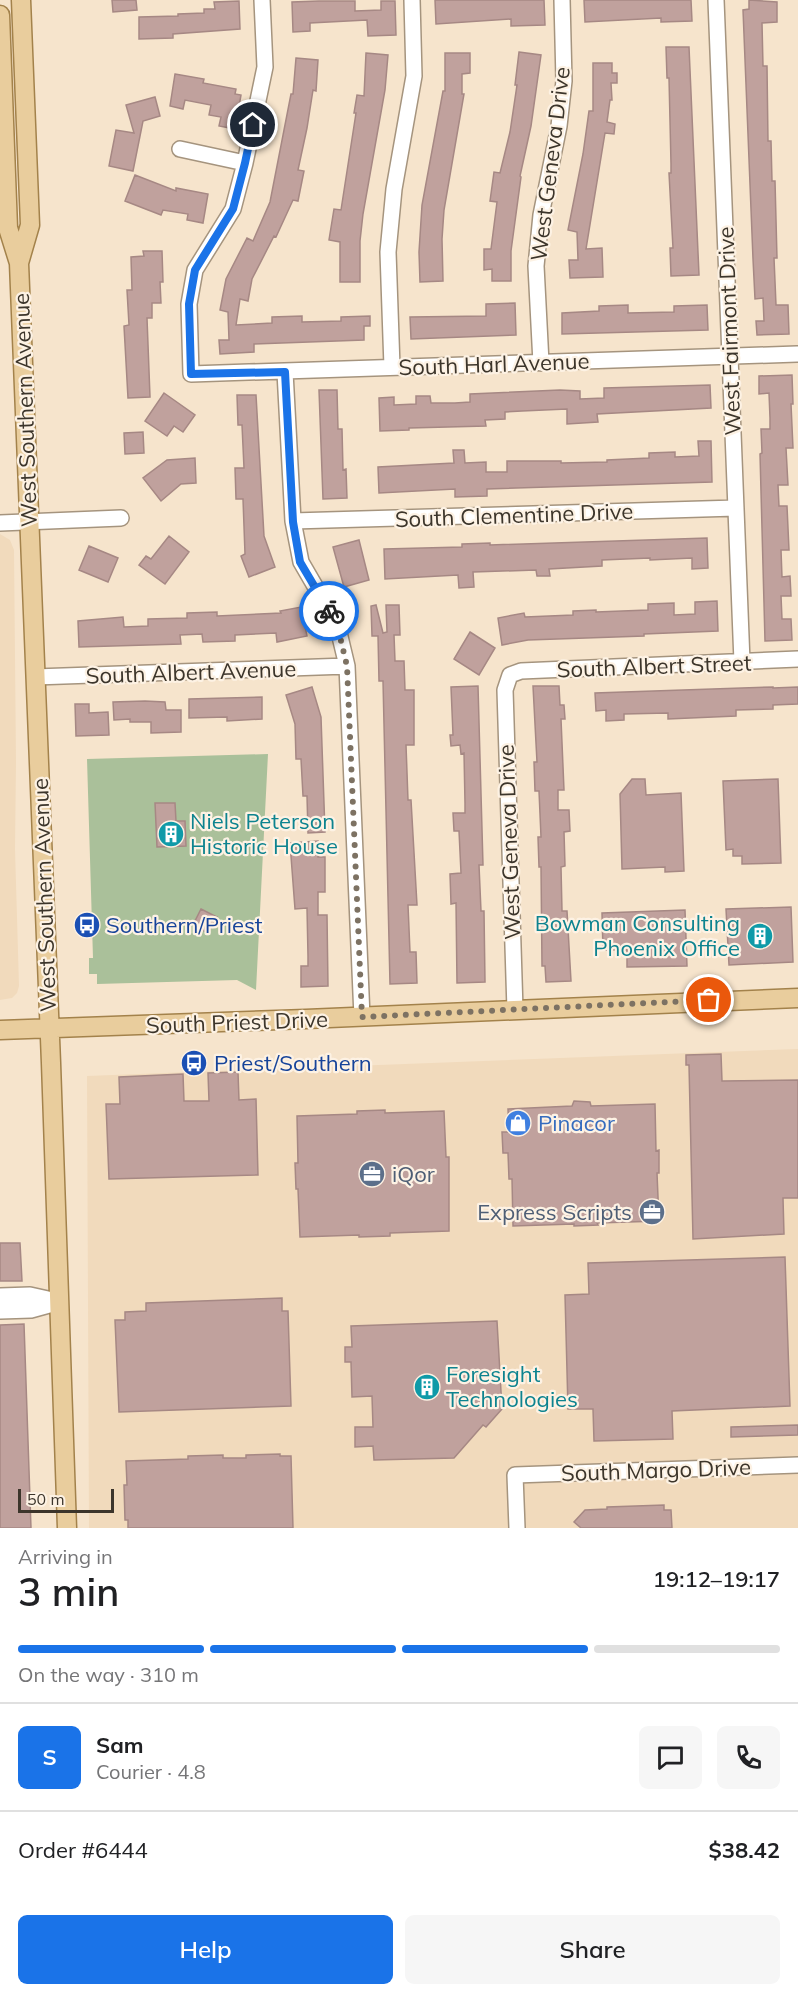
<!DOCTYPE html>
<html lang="en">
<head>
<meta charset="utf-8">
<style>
	body { margin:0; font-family:Mulish,sans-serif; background:#f6f6f6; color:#202124; height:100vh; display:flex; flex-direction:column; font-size:22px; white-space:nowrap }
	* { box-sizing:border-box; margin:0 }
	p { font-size:20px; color:#757577 }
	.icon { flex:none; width:33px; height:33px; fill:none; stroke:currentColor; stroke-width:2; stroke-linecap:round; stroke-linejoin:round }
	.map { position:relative; height:1528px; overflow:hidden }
	.details { display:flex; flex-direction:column; background:#fff; flex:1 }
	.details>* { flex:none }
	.scale { position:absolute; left:18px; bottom:15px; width:96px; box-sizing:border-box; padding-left:6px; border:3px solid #3c352b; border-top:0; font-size:16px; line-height:21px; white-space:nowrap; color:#3c352b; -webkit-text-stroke:4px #fdf2e4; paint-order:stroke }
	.pin { position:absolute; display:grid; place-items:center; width:51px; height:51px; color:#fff; margin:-26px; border:3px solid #fff; border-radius:50%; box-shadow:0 2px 6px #0007 }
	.courier { position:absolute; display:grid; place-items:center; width:60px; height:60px; margin:-30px; border:4px solid #1a73e8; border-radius:50%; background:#fff; color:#222; box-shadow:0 2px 8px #0007 }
	.head em { font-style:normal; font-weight:600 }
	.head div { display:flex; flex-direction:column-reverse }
	.head { display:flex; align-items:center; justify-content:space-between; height:102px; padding:0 18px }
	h1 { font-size:39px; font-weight:600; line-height:45px }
	.bar { display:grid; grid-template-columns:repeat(4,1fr); gap:9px 6px; align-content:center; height:72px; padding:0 18px }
	.bar i { height:8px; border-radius:4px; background:#e0e0e0 }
	.bar .selected { background:#1a73e8 }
	.bar p { grid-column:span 4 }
	.line { display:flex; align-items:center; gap:15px; padding:0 18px; border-top:2px solid #e0e0e0 }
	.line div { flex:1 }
	.round { display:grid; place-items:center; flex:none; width:63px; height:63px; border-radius:9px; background:#f6f6f6 }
	.action { display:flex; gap:12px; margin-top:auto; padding:12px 18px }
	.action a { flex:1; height:69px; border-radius:9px; background:#1a73e8; color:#fff; font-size:24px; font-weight:600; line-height:69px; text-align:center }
	.action a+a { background:#f6f6f6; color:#202124 }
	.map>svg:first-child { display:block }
	.built { fill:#f1dabc }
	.green { fill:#aac09a }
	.building { fill:#c0a19d; stroke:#a68884; stroke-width:1.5 }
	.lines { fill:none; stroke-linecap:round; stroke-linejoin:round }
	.minor-casing { stroke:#a5947e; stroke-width:18 }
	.major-casing { stroke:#a3824b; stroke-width:21 }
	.minor { stroke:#fff; stroke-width:15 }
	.major { stroke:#e9cd9d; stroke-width:18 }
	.done { stroke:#7d7263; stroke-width:6; stroke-dasharray:0 10.8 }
	.route { stroke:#1a73e8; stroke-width:8 }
	.labels { text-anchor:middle; stroke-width:4.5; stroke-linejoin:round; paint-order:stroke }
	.street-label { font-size:22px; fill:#3c352b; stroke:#fdf2e4 }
	.culture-label { font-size:22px; fill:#0d838f; stroke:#fdf2e4; text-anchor:start }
	.transit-label { font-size:22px; fill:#164399; stroke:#fdf2e4; text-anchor:start }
	.shop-label { font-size:22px; fill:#366cbe; stroke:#fdf2e4; text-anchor:start }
	.service-label { font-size:22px; fill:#4e5e75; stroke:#fdf2e4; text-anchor:start }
</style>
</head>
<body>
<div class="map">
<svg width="798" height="1528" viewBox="0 0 798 1528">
	<rect width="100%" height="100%" fill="#f6e4cc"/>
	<!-- built -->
	<path class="built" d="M0 534 10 540 14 550 16 763 15 849 19 986 17 993 12 998 0 1000Z
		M798 1049V1528H89L87 1076Z"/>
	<!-- green -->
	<path class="green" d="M268 754 256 990 237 980 97 984V974H89V958H93L87 759Z"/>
	<!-- building -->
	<path class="building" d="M112 0H136L137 10 113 12Z
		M435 0H544L545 25 511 26V19L436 24Z
		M584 0H691L692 21 661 22V18L585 22Z
		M749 0 777 2V22L762 23 763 66H767L768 141H771L772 181H775L777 258H774L776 305H788L789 334 757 335 756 321H764L763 298 755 299 753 259 743 10 749 9Z
		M239 1 240 29 173 34V38L139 39V17L178 16V14L204 13V9H215L214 2Z
		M319 1H355V11L381 10V1H395L396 35 368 36 367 20 310 23V31L293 32 292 2Z
		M666 47H689L699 275 671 276 670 248H673L669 173H671V164L669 78H667Z
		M519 52 541 55 531 126 520 176 521 177 511 251V281H492V269L484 270V249H491L497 202 490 201 494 172 500 173 510 132 517 85H515Z
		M366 53 388 55 385 90 363 214 360 241V282H340V242L329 240 334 209 341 210 356 113H354L357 95 364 96Z
		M445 53H470V73L462 74V94H464L444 210 442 239 443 281 420 282 419 252 422 205 443 91H445Z
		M296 58 318 60 316 91 313 90 307 128 298 170 304 171 298 201 293 200 276 237 274 236 252 279 248 301 240 299 236 325 272 323V317L302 316V322L341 321V317L370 316V326H364V340L254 344V352L220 354 219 340H229L228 312 220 310 226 279 247 238 253 241 270 202 291 94H293Z
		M593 63H612V73H617V83H611L612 100H610L607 122 615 124 614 134 605 133 586 249 602 248 603 277 570 278 569 260H578L577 232 568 230 583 154 589 111H593Z
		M175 74 204 79 203 83 236 89 235 94 241 95 235 129 219 126 221 117 209 115 211 105 185 100 183 109 170 106Z
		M155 97 160 116 143 121 133 171 109 166 116 130 134 133 126 105Z
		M135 175 176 191V188L208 194 203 223 187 220 188 214 163 210 161 215 125 201Z
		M143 251H162L163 282H160L161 303H152V318H147L150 397 128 398 124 326 129 325 127 290H132L131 257 144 256Z
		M515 303 516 335 411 339 410 317 486 316V304Z
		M628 305V313L674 312V306L707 305 708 330 562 334V313L599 311V306Z
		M792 375 793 404H791L793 448H786L788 485H778L779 506H787L789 550H781L782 577 790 576 791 596H781L782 619H791L792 640 765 641 760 454 762 453 761 429H770V418L769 393 759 394V376Z
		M710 385 711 408 597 414 598 422 567 424V409L522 411 505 412V419L485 420 486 426 409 428V430L380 431 379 398 394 397V405L416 404V396H430L431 403H455L470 402V394L560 390 580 391V399L604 398V388Z
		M319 390H337L338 429H342L343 470 346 469 347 498 323 499Z
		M164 393 195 415 183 432 174 426 167 436 145 421Z
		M237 395H256L264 536 275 567 249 577 241 556 245 554 243 499H236L235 468H244L242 425H238Z
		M143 432 144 453 125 454 124 433Z
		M698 441H711L712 482 487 489V496L455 497V489L379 493 378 467 454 463 453 450H464L465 463 486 462V472H507V461H561V463L607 462V460L649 458V453L675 452V457L699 456Z
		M195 458 196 483 181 484 161 501 143 478 167 460Z
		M169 536 189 552 165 584 139 565 146 556 151 559Z
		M707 538 708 568 692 569V558L650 560V558L602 560V566L549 569 550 576H537L536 570 473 572 474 587 459 588 458 575 385 579 384 549 462 547V544L490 543V545Z
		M359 540 369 580 344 587 333 547Z
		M89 546 118 558 108 582 79 570Z
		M717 601 718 631 644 634V636L528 640 502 645 498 618 524 613 525 617 573 615V611L596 610V612L648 610V604L674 603V615L695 614V602Z
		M376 605 383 633 387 632 386 605H399L400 635H394L395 661H404L405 690H414V745H406L408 800H411L417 905H408L410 952H416L417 983 390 984 383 681H379L378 636H372L371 606Z
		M301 607 307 636 277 642 276 633 235 635V641L203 642 202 634 180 635 181 644 79 647 78 621 123 617 124 627 148 626V619L187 618V613L217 612V616L281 613 280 611Z
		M470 632 495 648 479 675 454 659Z
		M478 686 483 865H479L481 911H484L485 982 457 983 456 903 451 904 450 874 461 873 459 831H454L453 813H465V803L464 753 461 754 460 745 451 746 450 735H453L451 687Z
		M533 686H559L560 705H564L565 719H561L564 790H558V810H569L570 831 564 832 565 866 561 867 562 911H567L571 981 546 982 545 966H542L541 867H539L538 837H541L539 791H535L534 762H537Z
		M312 687 321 717 325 832 308 833 307 796H303L301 759H296L295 724 286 695Z
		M773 687V688L798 687V704L773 705V709L736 710V716L668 719V713L624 714V720L606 721V710L596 711 595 693Z
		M262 697V719L227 721V717L189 718V699Z
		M145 701 165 702 166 710H181V732L151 733V722H130V719L114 720 113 702Z
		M75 704H89V713L108 712 109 735 76 736Z
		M632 779H645L646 795 681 793 684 871 665 872V867L622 869 620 794Z
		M778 779 781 863 742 864V856H733V849L726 850 723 781Z
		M155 803H175L176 821H185L186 846 157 847Z
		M318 841V857H325V892H318V915H327L328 986 301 987V966H308V956L307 908 295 909 290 843Z
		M791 907 793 962 729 965 726 909Z
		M201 909 217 917 208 933 193 925Z
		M685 910 687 966 627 967V950H603L602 913Z
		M721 1054 722 1081 798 1080V1198H783L784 1234 693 1239 689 1065H686V1055Z
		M238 1072 239 1100 256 1099 258 1175 109 1179 106 1104H120L119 1077 183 1074 184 1101H209L208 1073Z
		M574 1101 590 1102 591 1106 655 1104 656 1151 659 1150V1173H657L659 1221 597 1223 598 1225 574 1226V1224L513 1226 512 1179H509L508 1153H503L502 1132H509L508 1109 572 1106Z
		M385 1110V1113L444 1111 446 1157H449V1231L390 1233V1236L359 1237V1235L300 1237 298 1189H296L295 1163H298L297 1116 357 1114V1111Z
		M0 1243H20L22 1281H0Z
		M785 1257 790 1406 672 1411 673 1439 594 1441 593 1409H568L565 1295 589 1294 588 1263Z
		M282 1298V1311H288L291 1406 119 1412 115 1320H125V1312L146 1311V1303Z
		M497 1321 502 1409 486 1427 483 1425 454 1458 374 1460 373 1446 355 1447V1427H373L372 1396 352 1397 351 1362H345V1347H352L351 1326Z
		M24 1324 31 1528H0V1325Z
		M798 1425V1435L731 1437V1427Z
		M280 1454V1456H291L293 1528H128V1520H125L124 1485H127L126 1461 188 1459V1456L223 1455V1458H246V1455Z
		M664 1505V1510H671L672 1528H581L574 1522 585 1510 607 1509V1507Z"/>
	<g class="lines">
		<defs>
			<path id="minor" d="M262 0 265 67 245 163 233 209 195 270 189 304 191 374 797 354
				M716 0 742 662
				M180 149 245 163
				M541 363 536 266 541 215 559 126 564 81 562 0
				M392 367 388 252 394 189 414 76 412 0
				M285 372 293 521 301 562 337 624 347 666 362 1017
				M293 521 736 508
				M0 523 121 518
				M35 677 347 666
				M515 1010 505 690 510 675 521 671 798 659
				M0 1296 30 1295 57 1301
				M0 1311 31 1310 60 1302
				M517 1528 515 1475 798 1465"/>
			<path id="major" d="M0 15 8 228 19 263 51 1063 67 1528
				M19 263 30 225 21 0
				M0 1030 306 1019 798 998"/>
		</defs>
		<!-- minor casing -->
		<use href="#minor" class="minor-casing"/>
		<!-- major casing -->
		<use href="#major" class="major-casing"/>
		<!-- minor -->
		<use href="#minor" class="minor"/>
		<!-- major -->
		<use href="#major" class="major"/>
	</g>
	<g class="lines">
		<!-- done -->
		<path class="done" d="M329 611 337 624 347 666 362 1017 709 1000"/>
		<!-- route -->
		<path class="route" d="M253 125 245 163 233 209 195 270 189 304 191 374 285 372 293 522 300 562 329 611"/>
	</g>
	<!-- icons -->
	<defs>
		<symbol id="building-disc" viewBox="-11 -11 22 22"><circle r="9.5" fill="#0f9aa8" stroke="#fdf2e4"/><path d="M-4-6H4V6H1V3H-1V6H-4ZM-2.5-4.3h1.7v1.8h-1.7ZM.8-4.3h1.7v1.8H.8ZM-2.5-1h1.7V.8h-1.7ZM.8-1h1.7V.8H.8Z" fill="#fff"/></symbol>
		<symbol id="bus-disc" viewBox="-11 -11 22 22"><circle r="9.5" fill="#1a4fb4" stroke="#fdf2e4"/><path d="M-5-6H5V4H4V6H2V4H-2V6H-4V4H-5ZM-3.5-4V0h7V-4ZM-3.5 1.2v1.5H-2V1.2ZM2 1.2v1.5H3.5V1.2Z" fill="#fff"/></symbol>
		<symbol id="shop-disc" viewBox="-11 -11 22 22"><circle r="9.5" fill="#3f7fe0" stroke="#fdf2e4"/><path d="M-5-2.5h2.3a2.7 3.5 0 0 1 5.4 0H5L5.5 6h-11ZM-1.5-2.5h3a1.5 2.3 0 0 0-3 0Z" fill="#fff"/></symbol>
		<symbol id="office-disc" viewBox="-11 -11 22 22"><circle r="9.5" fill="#5c6f8a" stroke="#fdf2e4"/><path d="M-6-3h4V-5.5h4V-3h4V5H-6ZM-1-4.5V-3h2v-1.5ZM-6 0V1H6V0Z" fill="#fff"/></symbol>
	</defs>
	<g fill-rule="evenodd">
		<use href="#building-disc" x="156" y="819" width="30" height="30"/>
		<use href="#bus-disc" x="72" y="910" width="30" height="30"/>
		<use href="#building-disc" x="745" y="921" width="30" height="30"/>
		<use href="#bus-disc" x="179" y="1048" width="30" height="30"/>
		<use href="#shop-disc" x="503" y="1108" width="30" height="30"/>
		<use href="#office-disc" x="357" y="1159" width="30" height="30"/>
		<use href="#office-disc" x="637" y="1197" width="30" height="30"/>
		<use href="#building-disc" x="412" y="1372" width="30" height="30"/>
	</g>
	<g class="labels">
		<!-- street labels -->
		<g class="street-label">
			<text transform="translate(550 164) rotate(-83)" y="8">West Geneva Drive</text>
			<text transform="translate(729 331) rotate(-92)" y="8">West Fairmont Drive</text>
			<text transform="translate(494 364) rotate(-2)" y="8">South Harl Avenue</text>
			<text transform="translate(25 410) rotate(-92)" y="8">West Southern Avenue</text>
			<text transform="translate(514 515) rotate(-2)" y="8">South Clementine Drive</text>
			<text transform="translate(654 666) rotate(-2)" y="8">South Albert Street</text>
			<text transform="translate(191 672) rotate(-2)" y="8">South Albert Avenue</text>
			<text transform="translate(509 842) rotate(-92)" y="8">West Geneva Drive</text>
			<text transform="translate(44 895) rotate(-92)" y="8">West Southern Avenue</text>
			<text transform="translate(237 1022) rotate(-2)" y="8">South Priest Drive</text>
			<text transform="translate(656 1470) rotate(-2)" y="8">South Margo Drive</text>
		</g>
		<!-- culture labels -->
		<g class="culture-label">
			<text x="190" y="829">Niels Peterson<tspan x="190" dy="25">Historic House</tspan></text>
			<text x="740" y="931" text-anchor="end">Bowman Consulting<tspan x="740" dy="25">Phoenix Office</tspan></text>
			<text x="446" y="1382">Foresight<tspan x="446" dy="25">Technologies</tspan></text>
		</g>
		<!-- transit labels -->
		<g class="transit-label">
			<text x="106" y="933">Southern/Priest</text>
			<text x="214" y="1071">Priest/Southern</text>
		</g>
		<!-- shop labels -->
		<g class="shop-label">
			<text x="538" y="1131">Pinacor</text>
		</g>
		<!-- service labels -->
		<g class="service-label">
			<text x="392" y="1182">iQor</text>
			<text x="632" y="1220" text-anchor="end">Express Scripts</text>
		</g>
	</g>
</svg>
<div class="scale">50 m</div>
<div class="pin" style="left:709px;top:1000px;background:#ea580c"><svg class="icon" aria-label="bag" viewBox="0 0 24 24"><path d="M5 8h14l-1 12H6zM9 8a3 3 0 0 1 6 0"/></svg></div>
<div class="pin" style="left:253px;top:125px;background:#1f2937"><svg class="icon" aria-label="home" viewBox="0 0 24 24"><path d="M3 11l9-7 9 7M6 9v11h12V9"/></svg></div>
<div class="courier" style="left:329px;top:611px"><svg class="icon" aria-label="bike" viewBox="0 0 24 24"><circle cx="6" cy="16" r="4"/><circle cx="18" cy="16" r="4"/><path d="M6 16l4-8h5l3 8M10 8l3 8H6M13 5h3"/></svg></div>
</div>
<section class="details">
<div class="head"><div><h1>3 min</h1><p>Arriving in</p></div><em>19:12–19:17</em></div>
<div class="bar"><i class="selected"></i><i class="selected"></i><i class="selected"></i><i></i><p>On the way · 310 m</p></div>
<div class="line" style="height:108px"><b class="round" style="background:#1a73e8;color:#fff">S</b><div><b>Sam</b><p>Courier · 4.8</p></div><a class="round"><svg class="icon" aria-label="chat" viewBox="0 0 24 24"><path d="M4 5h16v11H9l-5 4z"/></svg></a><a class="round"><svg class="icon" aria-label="phone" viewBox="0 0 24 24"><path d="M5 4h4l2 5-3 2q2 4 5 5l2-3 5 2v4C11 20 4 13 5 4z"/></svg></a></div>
<div class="line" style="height:78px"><div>Order #6444</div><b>$38.42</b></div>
<div class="action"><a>Help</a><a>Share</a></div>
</section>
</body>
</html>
